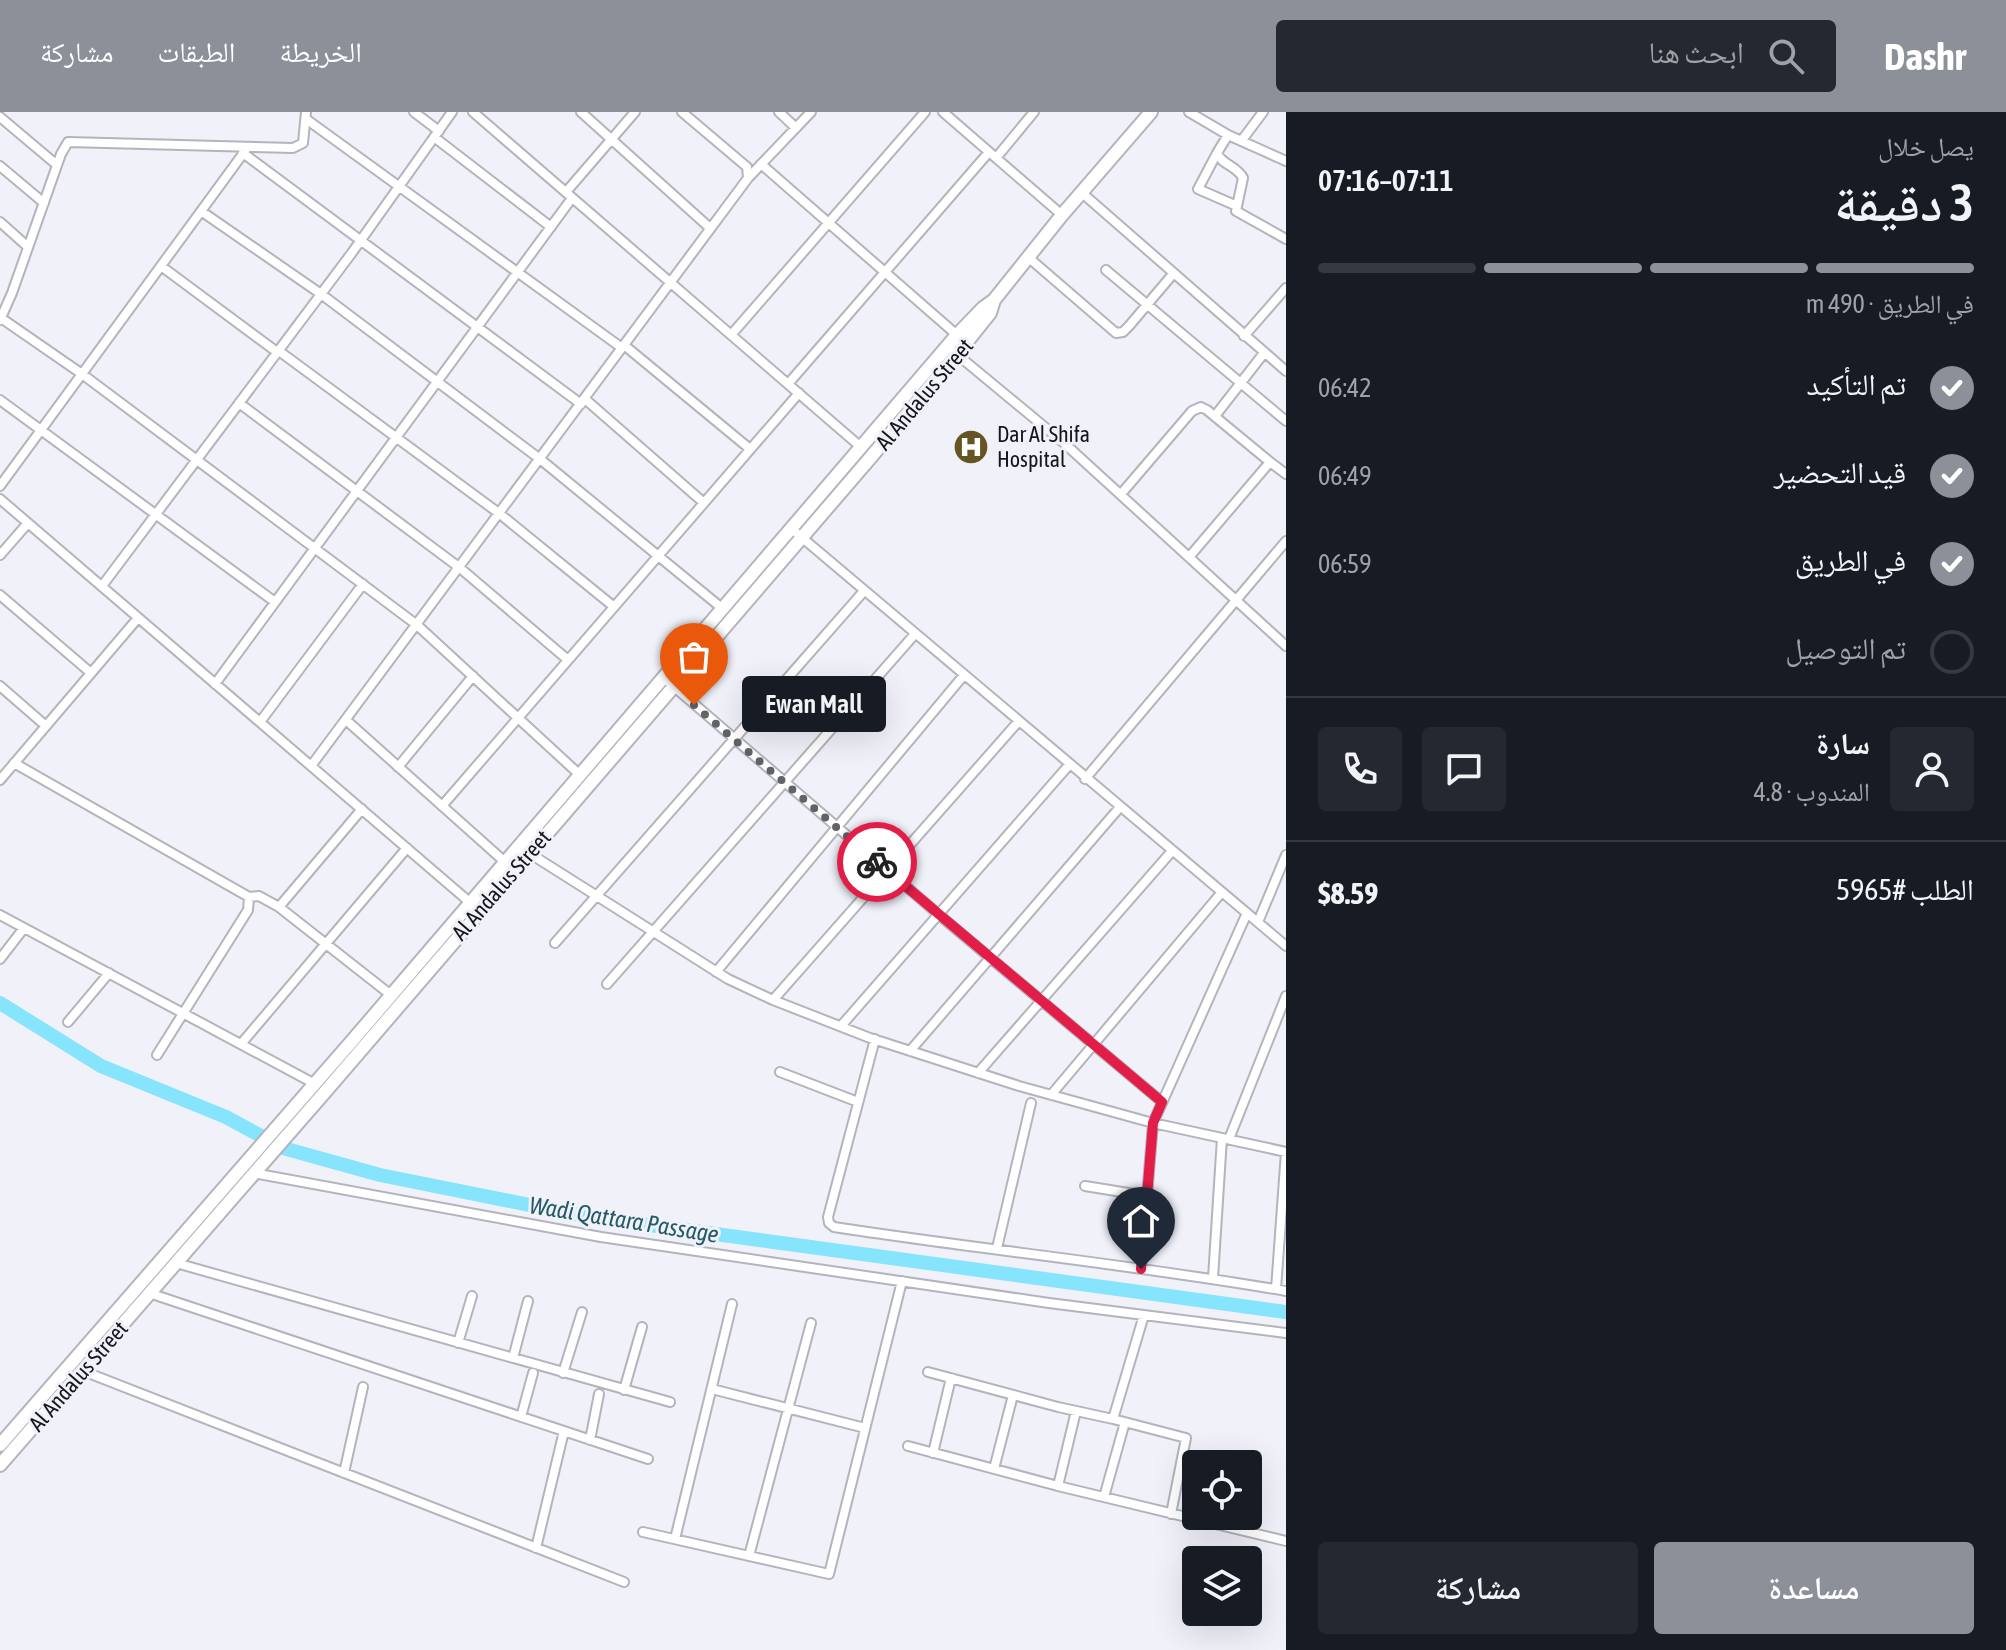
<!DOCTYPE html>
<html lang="ar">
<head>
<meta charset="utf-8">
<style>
	body { margin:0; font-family:"Asap Condensed","Noto Naskh Arabic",sans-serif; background:#242831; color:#f1f3f6; direction:rtl; height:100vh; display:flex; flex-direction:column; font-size:30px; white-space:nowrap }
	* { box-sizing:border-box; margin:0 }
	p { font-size:26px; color:#9ea1a6 }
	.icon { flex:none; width:44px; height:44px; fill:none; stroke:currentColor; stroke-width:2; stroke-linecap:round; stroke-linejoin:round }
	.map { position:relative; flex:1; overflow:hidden; direction:ltr }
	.sheet { display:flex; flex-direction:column; background:#171b24; width:720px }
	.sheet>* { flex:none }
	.tools { position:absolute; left:1182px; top:1338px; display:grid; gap:16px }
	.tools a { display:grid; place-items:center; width:80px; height:80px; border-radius:8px; background:#171b24; box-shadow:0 8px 32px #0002; font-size:40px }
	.pin { position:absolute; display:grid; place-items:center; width:68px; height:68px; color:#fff; margin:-82px -34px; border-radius:50% 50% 50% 0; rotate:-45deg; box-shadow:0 0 8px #0007 }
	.pin .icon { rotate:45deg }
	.courier { position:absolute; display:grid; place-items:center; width:80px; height:80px; margin:-40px; border:6px solid #e11d48; border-radius:50%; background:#fff; color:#222; box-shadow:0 2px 10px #0007 }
	.bubble { position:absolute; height:56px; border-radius:8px; background:#171b24; box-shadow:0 8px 32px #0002; font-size:26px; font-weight:600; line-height:56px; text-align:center; direction:rtl }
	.summary em { font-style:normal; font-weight:600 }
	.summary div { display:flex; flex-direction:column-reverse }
	.summary { display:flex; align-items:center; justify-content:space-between; height:136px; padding:0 32px }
	h1 { font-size:52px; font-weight:600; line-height:60px }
	.bar { display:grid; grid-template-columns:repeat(4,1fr); gap:12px 8px; align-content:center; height:96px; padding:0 32px }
	.bar i { height:10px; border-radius:6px; background:#363941 }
	.bar .current { background:#8c9099 }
	.bar p { grid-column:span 4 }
	.line { display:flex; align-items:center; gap:20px; padding:0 32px; border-top:2px solid #363941 }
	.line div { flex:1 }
	.round { display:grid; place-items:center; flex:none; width:84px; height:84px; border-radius:8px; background:#242831 }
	ol { padding:0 32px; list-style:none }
	li { display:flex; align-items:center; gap:24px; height:88px }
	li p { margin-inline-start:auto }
	li .icon { padding:8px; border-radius:50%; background:#8c9099; color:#fff; stroke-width:4 }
	li:last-child { color:#9ea1a6 }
	li i { width:44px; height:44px; border:4px solid #363941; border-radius:50% }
	.primary-button { display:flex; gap:16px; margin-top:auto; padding:16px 32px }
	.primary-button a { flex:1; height:92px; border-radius:8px; background:#8c9099; color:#fff; font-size:32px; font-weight:600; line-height:92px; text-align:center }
	.primary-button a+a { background:#242831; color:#f1f3f6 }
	header { display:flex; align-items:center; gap:48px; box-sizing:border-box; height:112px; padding:0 40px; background:#8c9099; color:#fff }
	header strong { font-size:38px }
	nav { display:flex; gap:44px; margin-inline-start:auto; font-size:28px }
	.search { width:560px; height:72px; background:#242831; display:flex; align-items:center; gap:20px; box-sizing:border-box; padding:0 28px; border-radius:8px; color:#9ea1a6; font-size:30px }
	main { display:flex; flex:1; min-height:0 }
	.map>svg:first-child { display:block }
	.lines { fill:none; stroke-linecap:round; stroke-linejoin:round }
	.river { stroke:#86e4fc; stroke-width:14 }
	.street-casing { stroke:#b3b4bc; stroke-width:12 }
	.secondary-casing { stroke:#b3b4bc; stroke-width:16 }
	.street { stroke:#fff; stroke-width:8 }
	.secondary { stroke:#fff; stroke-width:12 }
	.done { stroke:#626367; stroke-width:8; stroke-dasharray:0 14.4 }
	.route { stroke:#e11d48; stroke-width:10 }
	.labels { text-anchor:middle; stroke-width:6; stroke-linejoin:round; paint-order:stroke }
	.street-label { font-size:22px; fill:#161619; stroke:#f0f1f9 }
	.poi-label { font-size:22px; fill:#161619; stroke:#f0f1f9; text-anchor:start }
	.water-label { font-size:24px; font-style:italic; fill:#255a67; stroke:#f0f1f9 }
</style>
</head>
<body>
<header>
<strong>Dashr</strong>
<div class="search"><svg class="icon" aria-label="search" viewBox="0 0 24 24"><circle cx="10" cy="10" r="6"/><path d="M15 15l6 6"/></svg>ابحث هنا</div>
<nav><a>الخريطة</a><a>الطبقات</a><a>مشاركة</a></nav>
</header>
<main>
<section class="sheet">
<div class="summary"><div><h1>3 دقيقة</h1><p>يصل خلال</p></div><em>07:11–07:16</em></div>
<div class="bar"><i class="current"></i><i class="current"></i><i class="current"></i><i></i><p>في الطريق · 490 m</p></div>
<ol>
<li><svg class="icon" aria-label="check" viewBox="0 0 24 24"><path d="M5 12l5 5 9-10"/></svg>تم التأكيد<p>06:42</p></li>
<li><svg class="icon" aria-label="check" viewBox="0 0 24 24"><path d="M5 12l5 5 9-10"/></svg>قيد التحضير<p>06:49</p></li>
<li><svg class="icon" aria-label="check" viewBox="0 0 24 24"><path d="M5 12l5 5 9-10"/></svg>في الطريق<p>06:59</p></li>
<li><i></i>تم التوصيل</li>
</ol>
<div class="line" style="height:144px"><a class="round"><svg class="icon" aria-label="person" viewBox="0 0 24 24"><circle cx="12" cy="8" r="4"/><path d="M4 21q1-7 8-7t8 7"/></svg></a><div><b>سارة</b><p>المندوب · 4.8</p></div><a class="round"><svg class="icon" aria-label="chat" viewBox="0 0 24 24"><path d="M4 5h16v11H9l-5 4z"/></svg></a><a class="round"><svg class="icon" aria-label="phone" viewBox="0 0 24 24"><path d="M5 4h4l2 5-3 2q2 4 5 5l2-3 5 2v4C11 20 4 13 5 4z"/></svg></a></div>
<div class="line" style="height:104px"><div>الطلب #5965</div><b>$8.59</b></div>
<div class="primary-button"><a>مساعدة</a><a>مشاركة</a></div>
</section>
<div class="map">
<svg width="1286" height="1538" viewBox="0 0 1286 1538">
	<rect width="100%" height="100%" fill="#f0f1f9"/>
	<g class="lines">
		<!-- river -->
		<path class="river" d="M0 891 101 954 226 1005 283 1036 380 1063 584 1104 1286 1200"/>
		<defs>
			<path id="street" d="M414 0 439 19
				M473 0 862 336
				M581 0 710 116
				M779 0 796 16
				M943 0 1062 103
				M1189 0 1228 23 1286 49
				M0 5 57 53
				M306 7 622 236
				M1228 23 1217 41C1222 53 1237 54 1243 66L1236 99 1286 127
				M434 25 551 115
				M1242 28 1263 0
				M243 41 581 292
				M1217 41 1198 77 1237 94
				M996 46 1034 0
				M761 52 957 223
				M0 54 44 91
				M748 66 811 0
				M566 80 635 0
				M1081 80 1286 259
				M201 99 321 182 540 347 723 497
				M0 110 28 135
				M1029 146 1116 221 1123 220 1129 214 1173 162
				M161 154 277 240
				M1106 158 1286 309
				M1 206 82 262 417 513 580 663
				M0 208 12 181 61 42 68 30 293 36 303 31 306 0
				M731 223 925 0
				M1244 224 1286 176
				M624 233 750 337
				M279 239 500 402 613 494
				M954 240 1064 331 1286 534
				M788 272 989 40
				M585 287 704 391
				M0 288 275 490
				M239 291 460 456 568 548
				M1215 304 1264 241
				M0 374 245 39
				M1121 382 1192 299 1201 295 1207 298 1270 350
				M0 387 473 793
				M793 418 1286 834
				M0 443 28 411
				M1190 444 1270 350 1286 362
				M102 474 351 142 452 0
				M0 483 91 561
				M664 566 944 807 1162 990
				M215 572 572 86
				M0 574 46 614
				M346 608 505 750
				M260 610 363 472
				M14 651 249 785 248 798 157 943
				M311 654 748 66 747 55 682 0
				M398 655 473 564
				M1085 667 1286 429
				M0 668 138 506
				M442 694 799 281
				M529 741 728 867 773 888 870 926 1019 974 1153 1011 1286 1040
				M249 785 259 784 279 795 391 883
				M279 795 362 697
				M0 803 315 972
				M1258 810 1286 743
				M555 831 864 479
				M0 847 24 816
				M716 860 964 563
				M607 872 915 522
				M773 888 1018 610
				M68 910 109 861
				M841 914 1069 653
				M875 927 828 1105 829 1111 834 1115C984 1138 1136 1153 1286 1179
				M241 932 407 736
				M910 939 1120 695
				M780 960 858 990
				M978 961 1172 739
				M1051 983 1222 780
				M1229 1027 1286 884
				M253 1061 601 1125 1049 1191 1286 1221
				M1085 1074 1147 1084
				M997 1136 1031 991
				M176 1151 670 1290
				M1141 1157 1153 1011 1247 801
				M1213 1166 1222 1026
				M1276 1177 1286 1040
				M149 1181 648 1347
				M458 1231 472 1184
				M513 1246 528 1189
				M83 1259 624 1470
				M928 1260 1058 1295 1113 1307 1144 1203
				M563 1261 582 1200
				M712 1277 865 1316
				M624 1278 642 1215
				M521 1305 533 1261
				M1113 1307 1186 1326 1171 1402
				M590 1328 599 1282
				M908 1334 1058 1374 1286 1429
				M933 1341 951 1266
				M994 1357 1013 1283
				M344 1361 363 1275
				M1058 1374 1076 1299
				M1104 1385 1125 1310
				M643 1420 829 1462 902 1169
				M675 1427 732 1192
				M536 1436 564 1319
				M749 1444 811 1211"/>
			<path id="secondary" d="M0 1333 352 929 957 223 983 196 994 188 1062 103 1151 0
				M0 1353 325 980 871 345 966 231 990 201 994 188"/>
		</defs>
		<!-- street casing -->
		<use href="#street" class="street-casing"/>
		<!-- secondary casing -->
		<use href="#secondary" class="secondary-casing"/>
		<!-- street -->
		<use href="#street" class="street"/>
		<!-- secondary -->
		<use href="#secondary" class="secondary"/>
	</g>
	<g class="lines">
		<!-- done -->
		<path class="done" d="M694 593 877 750"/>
		<!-- route -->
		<path class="route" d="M877 750 1162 990 1153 1011 1141 1157"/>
	</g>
	<!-- icons -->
	<defs>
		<symbol id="hospital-disc" viewBox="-11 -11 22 22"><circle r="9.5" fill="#665422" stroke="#f0f1f9"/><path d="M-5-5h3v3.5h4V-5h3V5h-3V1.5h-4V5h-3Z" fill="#fff"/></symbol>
	</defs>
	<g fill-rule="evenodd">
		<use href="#hospital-disc" x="951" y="315" width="40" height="40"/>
	</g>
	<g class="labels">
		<!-- street labels -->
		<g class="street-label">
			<text transform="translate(924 282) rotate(-50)" y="8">Al Andalus Street</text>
			<text transform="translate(501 773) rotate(-49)" y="8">Al Andalus Street</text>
			<text transform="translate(78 1264) rotate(-49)" y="8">Al Andalus Street</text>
		</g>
		<!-- poi labels -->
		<g class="poi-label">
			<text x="997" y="330">Dar Al Shifa<tspan x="997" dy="25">Hospital</tspan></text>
		</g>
		<!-- water labels -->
		<g class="water-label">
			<text transform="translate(624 1108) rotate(9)" y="8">Wadi Qattara Passage</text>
		</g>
	</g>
</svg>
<div class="tools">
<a><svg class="icon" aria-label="locate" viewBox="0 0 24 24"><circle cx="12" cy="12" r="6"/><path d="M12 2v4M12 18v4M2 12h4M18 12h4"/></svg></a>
<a><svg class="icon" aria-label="layers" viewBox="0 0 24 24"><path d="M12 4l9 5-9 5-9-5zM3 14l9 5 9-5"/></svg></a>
</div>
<div class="pin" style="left:694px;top:593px;background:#ea580c"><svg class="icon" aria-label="bag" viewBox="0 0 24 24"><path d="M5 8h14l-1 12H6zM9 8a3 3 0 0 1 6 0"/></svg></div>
<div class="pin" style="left:1141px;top:1157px;background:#1f2937"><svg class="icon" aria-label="home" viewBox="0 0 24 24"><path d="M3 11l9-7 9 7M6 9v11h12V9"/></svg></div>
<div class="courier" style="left:877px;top:750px"><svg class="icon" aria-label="bike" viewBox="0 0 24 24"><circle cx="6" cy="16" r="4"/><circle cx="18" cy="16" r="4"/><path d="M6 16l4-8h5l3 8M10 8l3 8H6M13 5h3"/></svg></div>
<div class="bubble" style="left:742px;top:564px;width:144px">Ewan Mall</div>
</div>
</main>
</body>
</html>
